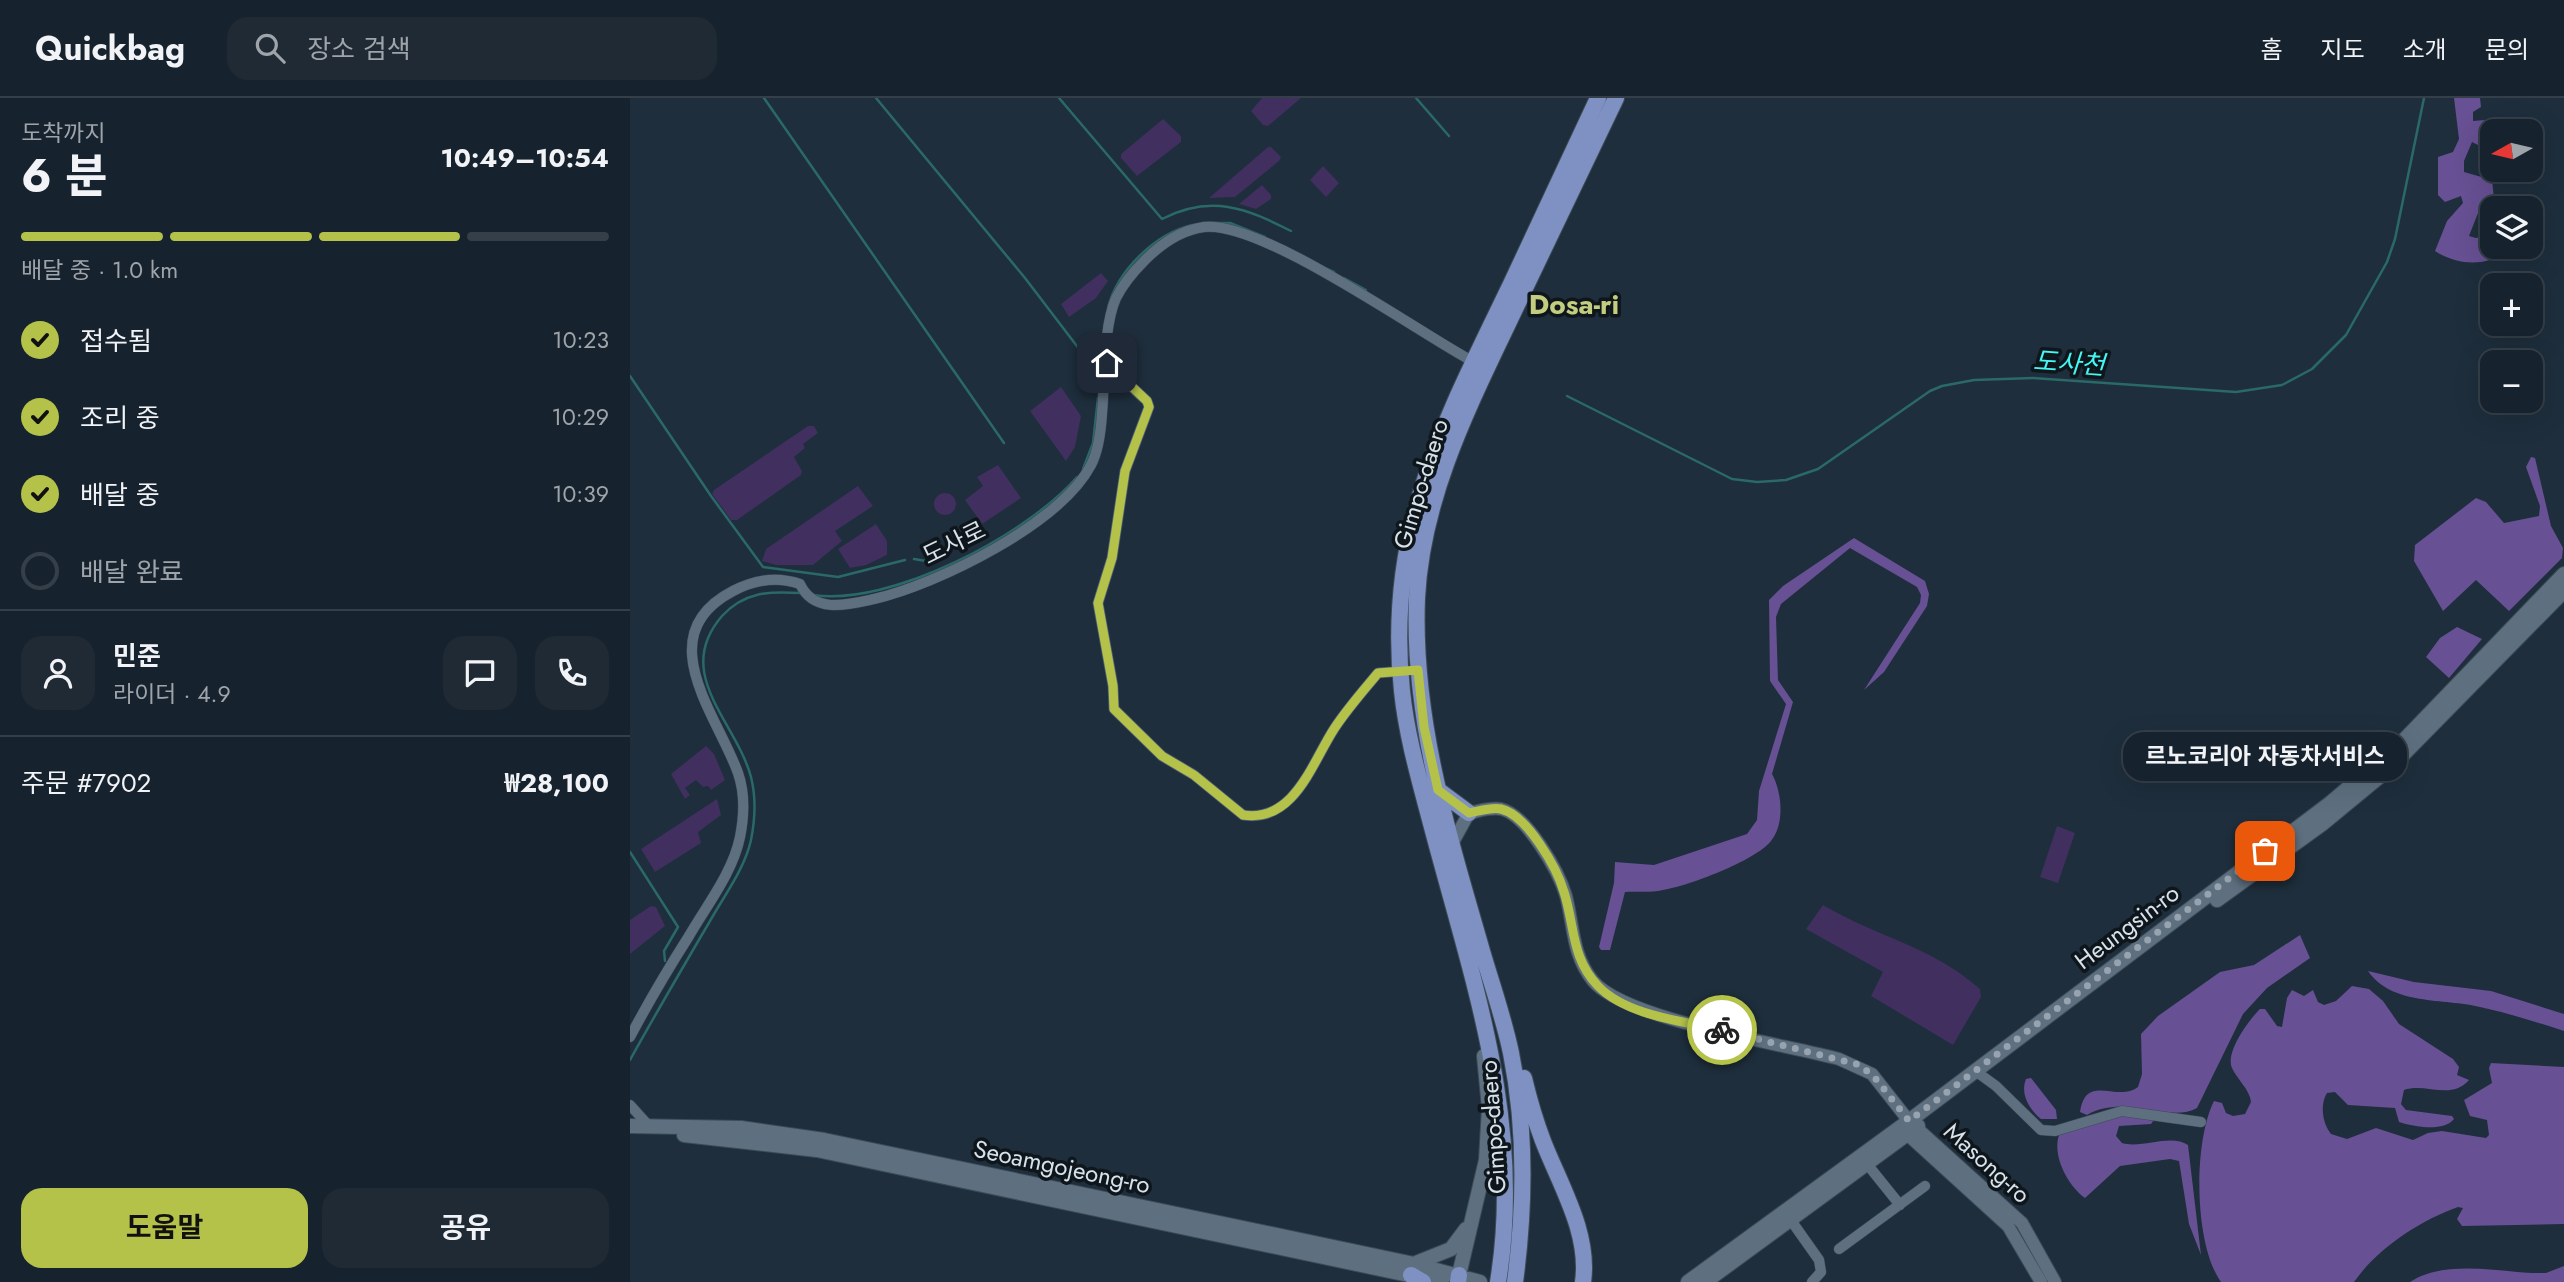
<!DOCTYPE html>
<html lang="ko">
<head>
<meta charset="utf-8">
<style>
	body { margin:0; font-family:Jost,"Noto Sans KR",sans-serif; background:#1f2a35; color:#f1f3f6; height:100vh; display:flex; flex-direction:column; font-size:26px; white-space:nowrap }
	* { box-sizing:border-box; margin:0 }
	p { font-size:23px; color:#9ea4aa }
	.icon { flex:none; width:38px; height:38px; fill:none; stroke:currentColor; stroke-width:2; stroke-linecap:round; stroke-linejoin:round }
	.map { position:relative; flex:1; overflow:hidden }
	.side { display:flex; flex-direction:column; background:#16222d; width:630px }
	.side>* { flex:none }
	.needle { width:46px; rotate:262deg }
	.fabs { position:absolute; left:1850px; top:21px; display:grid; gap:14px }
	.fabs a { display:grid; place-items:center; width:63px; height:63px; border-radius:14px; background:#16222d; box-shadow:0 7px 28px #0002,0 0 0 2px #353f49; font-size:35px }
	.pin { position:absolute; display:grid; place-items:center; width:60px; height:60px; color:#fff; margin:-30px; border-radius:14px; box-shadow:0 4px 10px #0006 }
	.courier { position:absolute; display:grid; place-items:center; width:70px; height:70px; margin:-35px; border:5px solid #b4c24a; border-radius:50%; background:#fff; color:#222; box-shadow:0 2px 9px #0007 }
	.bubble { position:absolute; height:49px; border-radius:21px; background:#16222d; box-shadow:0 7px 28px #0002,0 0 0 2px #353f49; font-size:23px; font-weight:700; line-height:49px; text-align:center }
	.headline em { font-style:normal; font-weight:700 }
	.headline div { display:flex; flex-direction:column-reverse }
	.headline { display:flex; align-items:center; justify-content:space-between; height:119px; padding:0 21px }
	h1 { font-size:46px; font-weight:700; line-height:52px }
	.bar { display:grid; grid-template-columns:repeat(4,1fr); gap:10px 7px; align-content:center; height:84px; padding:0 21px }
	.bar i { height:9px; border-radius:5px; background:#353f49 }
	.bar .selected { background:#b4c24a }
	.bar p { grid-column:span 4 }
	.line { display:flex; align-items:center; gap:18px; padding:0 21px; border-top:2px solid #353f49 }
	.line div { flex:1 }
	.round { display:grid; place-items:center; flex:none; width:74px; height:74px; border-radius:21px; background:#1f2a35 }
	ol { padding:0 21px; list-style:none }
	li { display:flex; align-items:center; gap:21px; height:77px }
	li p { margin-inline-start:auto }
	li .icon { padding:7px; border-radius:50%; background:#b4c24a; color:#111; stroke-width:4 }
	li:last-child { color:#9ea4aa }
	li i { width:38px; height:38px; border:4px solid #353f49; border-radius:50% }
	.cta { display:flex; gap:14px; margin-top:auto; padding:14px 21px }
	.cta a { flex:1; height:80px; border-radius:21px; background:#b4c24a; color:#111; font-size:28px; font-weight:700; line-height:80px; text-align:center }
	.cta a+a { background:#1f2a35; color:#f1f3f6 }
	header { display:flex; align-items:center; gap:42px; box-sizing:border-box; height:98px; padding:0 35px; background:#16222d; border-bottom:2px solid #353f49 }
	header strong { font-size:33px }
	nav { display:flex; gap:38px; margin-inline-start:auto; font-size:24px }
	.search { width:490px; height:63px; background:#1f2a35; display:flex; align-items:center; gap:18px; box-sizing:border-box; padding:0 24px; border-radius:21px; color:#9ea4aa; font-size:26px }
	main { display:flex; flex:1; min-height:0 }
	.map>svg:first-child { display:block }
	.green { fill:#402f5f }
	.forest { fill:#675093 }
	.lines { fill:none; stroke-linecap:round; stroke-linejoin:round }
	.stream { stroke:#2a6968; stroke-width:2.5 }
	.minor-casing { stroke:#3d4b57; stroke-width:11 }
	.tertiary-casing { stroke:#3d4b57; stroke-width:14 }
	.secondary-casing { stroke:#3d4b57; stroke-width:16 }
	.primary-casing { stroke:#3d4b57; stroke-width:18 }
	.minor { stroke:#5e7080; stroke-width:10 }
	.tertiary { stroke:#5e7080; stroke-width:12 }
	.secondary { stroke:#5e7080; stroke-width:14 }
	.primary { stroke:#7e91c2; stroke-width:16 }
	.done { stroke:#97a3ae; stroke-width:7; stroke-dasharray:0 12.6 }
	.route { stroke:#b4c24a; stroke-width:9 }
	.labels { text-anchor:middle; stroke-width:7; stroke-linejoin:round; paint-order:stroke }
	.street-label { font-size:24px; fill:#d8e2eb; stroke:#0e161c }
	.water-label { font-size:26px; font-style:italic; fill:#45f6f3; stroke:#0e161c }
	.quarter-label { font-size:28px; font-weight:bold; fill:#c2cd80; stroke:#0e161c }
</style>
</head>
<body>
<header>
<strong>Quickbag</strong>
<div class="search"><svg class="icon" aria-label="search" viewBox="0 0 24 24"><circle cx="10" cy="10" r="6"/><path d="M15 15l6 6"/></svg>장소 검색</div>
<nav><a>홈</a><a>지도</a><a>소개</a><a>문의</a></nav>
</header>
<main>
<section class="side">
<div class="headline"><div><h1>6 분</h1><p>도착까지</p></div><em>10:49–10:54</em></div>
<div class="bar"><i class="selected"></i><i class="selected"></i><i class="selected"></i><i></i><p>배달 중 · 1.0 km</p></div>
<ol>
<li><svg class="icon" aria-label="check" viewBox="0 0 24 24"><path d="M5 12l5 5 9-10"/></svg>접수됨<p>10:23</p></li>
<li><svg class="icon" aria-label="check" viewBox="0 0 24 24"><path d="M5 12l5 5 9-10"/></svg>조리 중<p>10:29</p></li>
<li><svg class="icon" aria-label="check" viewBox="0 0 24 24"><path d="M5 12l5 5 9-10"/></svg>배달 중<p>10:39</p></li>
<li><i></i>배달 완료</li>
</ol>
<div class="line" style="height:126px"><a class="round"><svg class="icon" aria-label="person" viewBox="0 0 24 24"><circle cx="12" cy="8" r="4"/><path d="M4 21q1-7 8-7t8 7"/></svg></a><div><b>민준</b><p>라이더 · 4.9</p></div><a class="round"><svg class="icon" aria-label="chat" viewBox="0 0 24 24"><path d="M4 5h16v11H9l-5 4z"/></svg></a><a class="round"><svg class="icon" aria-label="phone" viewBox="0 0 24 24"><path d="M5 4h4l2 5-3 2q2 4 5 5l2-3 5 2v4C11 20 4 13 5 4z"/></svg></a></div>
<div class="line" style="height:91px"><div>주문 #7902</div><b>₩28,100</b></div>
<div class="cta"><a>도움말</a><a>공유</a></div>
</section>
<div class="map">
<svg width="1934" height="1184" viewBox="0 0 1934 1184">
	<rect width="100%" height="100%" fill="#1e2e3c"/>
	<!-- green -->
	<path class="green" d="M632 0H671L638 28 633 27 621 13Z
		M533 21 551 38V44L507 78 491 60V56Z
		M638 49H641L651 59 649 63 605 99 579 100Z
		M693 68 709 85 696 99 680 82Z
		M632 87 641 97V101L626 111 609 106Z
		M471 175 478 183 466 200 439 219 431 206Z
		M431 289 451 318 445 349 436 363 400 313Z
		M178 328H184L188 335 173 346 175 350 164 359 172 373 171 377 107 422H101L82 396 84 392Z
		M368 367 391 400 352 426 335 402 353 388 347 379Z
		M228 388 243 408 205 433 212 443 183 467H146L132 463 136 451Z
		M304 406a11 11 0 1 1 22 0a11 11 0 1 1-22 0Z
		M246 426 257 443V457L236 467 220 470 208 451Z
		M76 648 84 656 95 682 81 692 78 688 73 689 66 682 55 690 60 697 55 701 41 676Z
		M87 701 91 717 68 734 71 745 25 774 11 751Z
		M1427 728 1445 735 1428 785 1410 779Z
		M1193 807C1245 838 1305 850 1350 891L1351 899 1323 947 1241 898 1253 874 1176 831Z
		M21 808 26 809 35 828 0 856V822Z"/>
	<!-- forest -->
	<path class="forest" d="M1824 0H1850L1851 9 1843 14V23L1855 22 1861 33 1860 53 1842 44 1834 63V74L1862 82 1865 110 1848 115 1839 138 1846 140 1862 136V149H1866L1863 161C1843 168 1822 164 1805 153L1817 123 1833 105 1831 98 1815 104 1808 97V59L1823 54 1829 41Z
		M1901 359 1905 360 1921 428 1933 450 1932 460 1879 513 1846 482 1813 513 1784 463 1785 447 1846 400 1856 404 1874 425 1909 418 1910 408 1896 369Z
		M1224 440 1295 483 1299 496 1297 508 1254 574 1234 592 1290 505 1291 497 1287 489 1220 450 1151 506 1146 519 1148 582 1163 604 1142 676C1152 694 1155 726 1141 743 1125 763 1058 788 1033 792 1020 795 1008 793 995 794L980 852H971L969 849 984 785 985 764 1024 767 1117 736 1127 722 1129 693 1156 606 1140 583 1139 502 1153 488Z
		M1827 529 1852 541 1819 580 1796 559 1810 540Z
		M1670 837 1680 860 1637 890 1613 916 1567 1010C1539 1026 1495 995 1457 1017L1450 1014C1456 974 1487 1005 1508 989L1512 976 1511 936 1528 918 1590 874 1624 867Z
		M1738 873 1784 884 1861 893 1934 916V933C1906 924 1878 915 1850 909 1814 900 1762 908 1738 873Z
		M1722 888 1739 891 1753 903 1769 926 1823 961 1829 969 1827 977 1839 982C1821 1003 1795 984 1774 992L1771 1006 1776 1012 1822 1018 1824 1021C1814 1034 1784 1029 1769 1024L1765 1010 1718 1007 1705 994 1697 995C1690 1006 1692 1025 1701 1036L1717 1041 1746 1030 1783 1042 1798 1035 1812 1033 1856 1040 1859 1037 1857 1022 1840 1018 1834 1002 1862 985 1859 970 1861 965 1934 969V1126L1832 1128 1827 1121 1833 1110 1828 1109C1789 1123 1748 1150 1724 1184H1591C1564 1146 1563 1045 1584 1003L1592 1005 1596 1015 1603 1018 1615 1016 1621 1004C1620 992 1607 981 1602 970 1595 954 1619 922 1630 911H1635L1647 928 1652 929 1657 900 1662 892 1674 898 1683 892 1688 904 1694 907 1706 903Z
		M1401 980 1426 1012 1427 1021H1411C1399 1011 1390 996 1396 981Z
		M1492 1017 1524 1022 1521 1026 1489 1028 1486 1038 1492 1045C1512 1051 1541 1035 1558 1047L1571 1157 1559 1126 1549 1063 1540 1061 1490 1068 1455 1100C1438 1088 1422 1058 1429 1037Z
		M1934 1168V1184H1780C1814 1162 1864 1173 1902 1175H1916Z"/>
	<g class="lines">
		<!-- stream -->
		<path class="stream" d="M134 0 374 345
			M246 0 395 180 456 260
			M429 0 532 121C581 96 616 110 661 133
			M786 0 819 38
			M572 125H600L635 139
			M697 171 704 174
			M714 180 736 192
			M478 210C487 173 525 136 562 127
			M464 270 470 277
			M0 278 81 398 133 469 208 479 275 462
			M937 298 1102 381 1127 384 1156 382 1188 371 1300 293 1312 288 1344 282 1403 280 1606 294 1652 287 1682 271 1716 237 1757 164 1765 141 1794 0
			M453 371 463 345 468 300
			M284 461 302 464
			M183 497C260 509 397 437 447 379
			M0 754 48 829 34 853 35 863
			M0 962C26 915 53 869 80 823 94 798 115 770 121 742 125 722 126 699 121 679 106 623 42 576 92 518 114 494 139 493 170 495"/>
		<defs>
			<path id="minor" d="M477 266 517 303 519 309 495 373 482 460 468 505 483 588 484 611 532 658 564 677 613 717C664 725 682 665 704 631 717 611 733 593 748 575L774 573
				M0 939C18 905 38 871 59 838 77 807 103 774 110 739 114 719 115 695 108 675 88 618 18 537 103 493 124 482 147 478 170 486 184 516 217 507 244 501 308 486 430 426 461 367 469 352 471 332 472 315 475 283 473 229 486 200 493 186 504 173 515 162 531 146 551 132 574 129 631 122 786 233 842 263
				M1344 972 1366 988 1411 1032 1425 1033 1492 1013 1571 1024
				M0 1007 18 1027
				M1237 1066 1270 1107
				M1160 1121 1189 1162 1191 1174 1182 1184
				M1209 1151 1295 1088"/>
			<path id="tertiary" d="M823 744 839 715C850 713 860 709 871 711 897 717 929 774 936 798 944 829 942 857 963 883 996 922 1154 946 1209 961L1242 976 1279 1023 1392 1125 1425 1184
				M1278 1027 1277 1036 1378 1128 1411 1184"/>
			<path id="secondary" d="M1587 802 1692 726 1760 670 1934 493
				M0 1028 111 1030 194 1042 784 1166 850 1184
				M54 1037 187 1052 812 1184
				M786 1165 821 1151 836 1131
				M829 1177 856 1062 859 1010 854 958
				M1058 1184 1279 1023 1699 706 1773 643 1934 476
				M1075 1184 1288 1028"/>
			<path id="primary" d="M808 692 839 715
				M894 980C899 1001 905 1022 913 1043 930 1087 960 1135 953 1184
				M781 1177 793 1184
				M828 1184 829 1177
				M868 1184C894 1025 843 884 803 733 791 687 777 641 772 593 755 432 814 325 881 186 910 124 939 62 968 0
				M885 1184C895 1109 896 1030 881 955 874 921 862 887 852 853 819 738 782 622 787 500 792 397 841 304 884 213 918 142 952 71 986 0"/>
		</defs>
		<!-- minor casing -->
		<use href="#minor" class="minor-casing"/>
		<!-- tertiary casing -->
		<use href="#tertiary" class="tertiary-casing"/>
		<!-- secondary casing -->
		<use href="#secondary" class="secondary-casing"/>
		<!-- primary casing -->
		<use href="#primary" class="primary-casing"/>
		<!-- minor -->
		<use href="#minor" class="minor"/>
		<!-- tertiary -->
		<use href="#tertiary" class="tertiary"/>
		<!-- secondary -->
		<use href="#secondary" class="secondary"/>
		<!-- primary -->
		<use href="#primary" class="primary"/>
	</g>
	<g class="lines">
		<!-- done -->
		<path class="done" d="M1092 932 1230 967 1247 982 1279 1023 1635 753"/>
		<!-- route -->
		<path class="route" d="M477 265 517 303 519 309 495 373 482 460 468 505 483 588 484 611 532 658 564 677 613 717C664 725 682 665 704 631 717 611 733 593 748 575L788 572 794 629 808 692 839 715C850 713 861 709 871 711 897 717 927 770 934 794 945 828 941 860 968 888 997 918 1053 923 1092 932"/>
	</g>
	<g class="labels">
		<!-- street labels -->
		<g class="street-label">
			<text transform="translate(791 386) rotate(-73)" y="8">Gimpo-daero</text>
			<text transform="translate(324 445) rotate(-26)" y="8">도사로</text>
			<text transform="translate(1497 829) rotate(-37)" y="8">Heungsin-ro</text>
			<text transform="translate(863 1029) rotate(-94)" y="8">Gimpo-daero</text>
			<text transform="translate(1357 1065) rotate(42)" y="8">Masong-ro</text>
			<text transform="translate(432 1069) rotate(12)" y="8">Seoamgojeong-ro</text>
		</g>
		<!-- water labels -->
		<g class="water-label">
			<text transform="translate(1439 265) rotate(4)" y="9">도사천</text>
		</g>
		<!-- quarter labels -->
		<g class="quarter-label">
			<text x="944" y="216">Dosa-ri</text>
		</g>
	</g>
</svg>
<div class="fabs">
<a><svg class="needle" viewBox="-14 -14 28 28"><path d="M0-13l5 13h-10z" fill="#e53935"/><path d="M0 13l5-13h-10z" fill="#9ea4aa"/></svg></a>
<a><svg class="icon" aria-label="layers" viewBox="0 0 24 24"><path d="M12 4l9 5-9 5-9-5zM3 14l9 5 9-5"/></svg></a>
<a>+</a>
<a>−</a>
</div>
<div class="pin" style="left:1635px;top:753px;background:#ea580c"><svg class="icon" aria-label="bag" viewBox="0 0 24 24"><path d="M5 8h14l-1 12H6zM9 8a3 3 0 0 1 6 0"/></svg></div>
<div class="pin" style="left:477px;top:265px;background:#1f2937"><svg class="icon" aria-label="home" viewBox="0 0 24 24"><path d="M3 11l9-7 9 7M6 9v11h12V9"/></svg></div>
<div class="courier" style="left:1092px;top:932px"><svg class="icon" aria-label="bike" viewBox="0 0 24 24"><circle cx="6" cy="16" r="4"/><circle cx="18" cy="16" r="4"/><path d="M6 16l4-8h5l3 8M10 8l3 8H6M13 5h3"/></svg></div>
<div class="bubble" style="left:1493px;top:634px;width:284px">르노코리아 자동차서비스</div>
</div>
</main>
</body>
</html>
